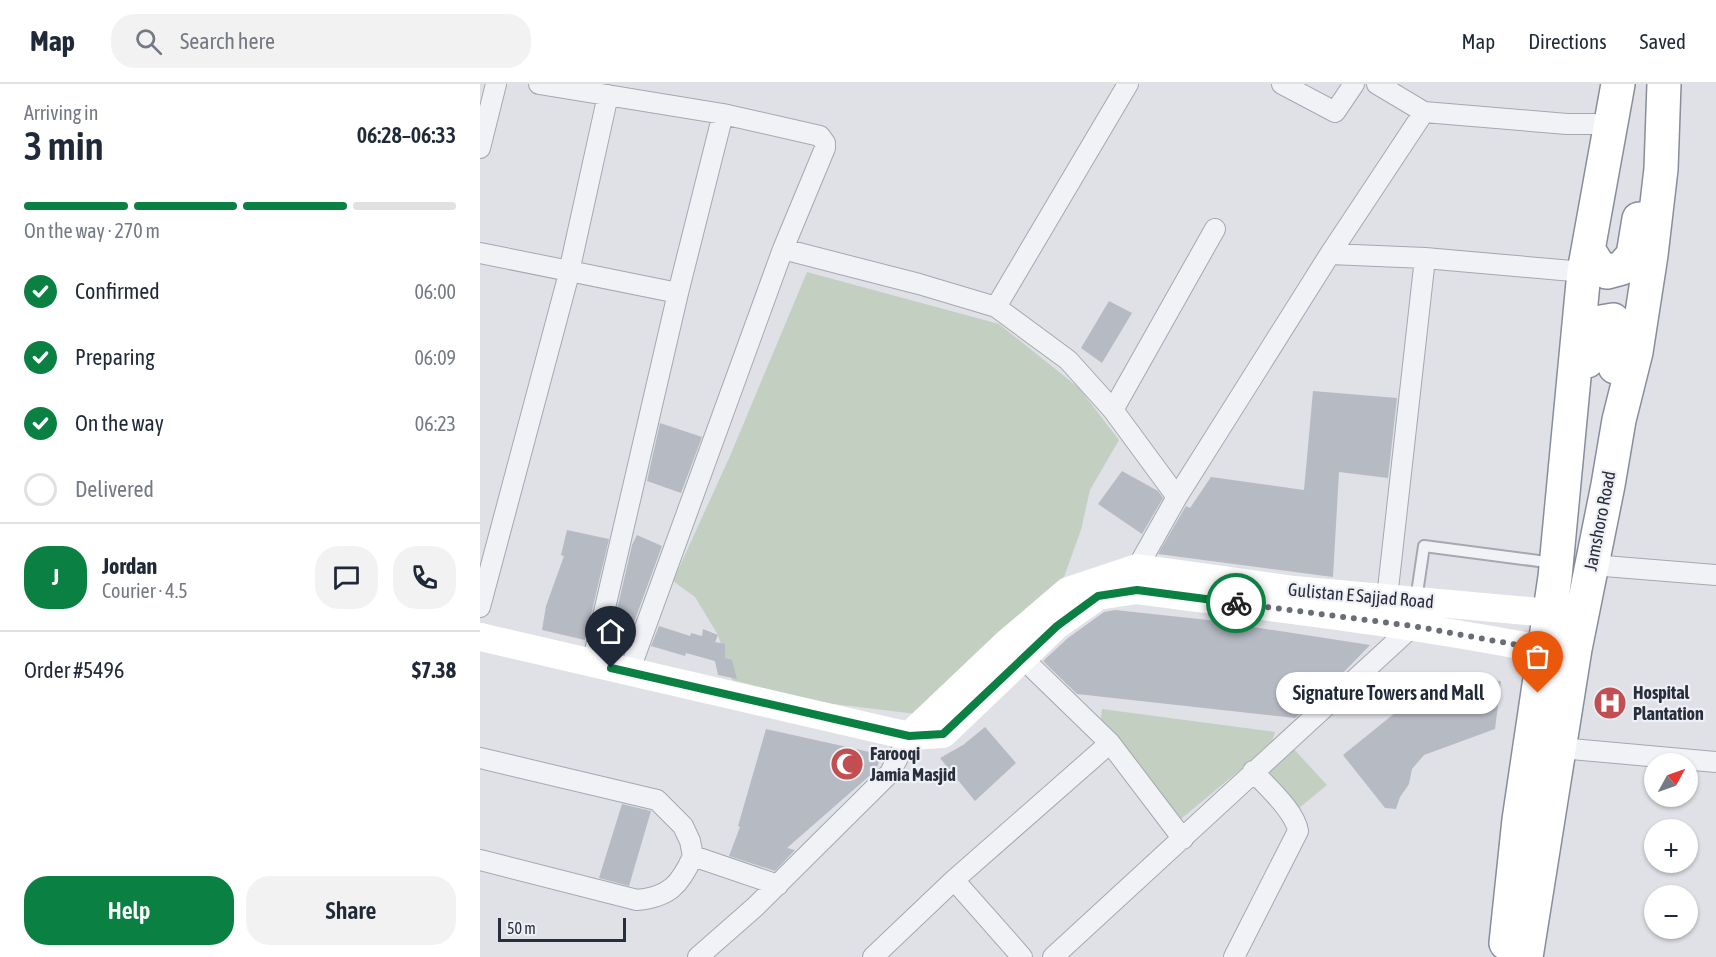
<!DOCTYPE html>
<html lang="en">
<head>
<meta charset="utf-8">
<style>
	body { margin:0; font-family:"Asap Condensed",sans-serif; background:#f2f2f3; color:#1f2937; height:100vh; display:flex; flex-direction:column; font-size:22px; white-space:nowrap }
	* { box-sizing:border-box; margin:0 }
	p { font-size:20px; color:#747a83 }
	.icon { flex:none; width:33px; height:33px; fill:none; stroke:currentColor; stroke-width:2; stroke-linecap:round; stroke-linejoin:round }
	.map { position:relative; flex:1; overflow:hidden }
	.panel { display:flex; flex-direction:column; background:#fff; width:480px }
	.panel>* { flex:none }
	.needle { width:39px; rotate:50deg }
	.fabs { position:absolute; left:1164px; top:669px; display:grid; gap:12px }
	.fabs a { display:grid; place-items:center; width:54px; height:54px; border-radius:50%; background:#fff; box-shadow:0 2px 4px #0004; font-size:30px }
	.scale { position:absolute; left:18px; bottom:15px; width:128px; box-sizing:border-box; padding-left:6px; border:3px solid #292e3c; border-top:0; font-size:16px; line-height:21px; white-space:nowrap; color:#292e3c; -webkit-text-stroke:4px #eef0f5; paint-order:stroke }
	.pin { position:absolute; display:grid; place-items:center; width:51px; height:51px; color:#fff; margin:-62px -26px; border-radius:50% 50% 50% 0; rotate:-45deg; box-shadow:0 0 6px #0007 }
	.pin .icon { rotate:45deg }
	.courier { position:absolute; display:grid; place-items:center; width:60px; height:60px; margin:-30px; border:4px solid #0b8043; border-radius:50%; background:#fff; color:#222; box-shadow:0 2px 8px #0007 }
	.bubble { position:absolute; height:42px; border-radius:21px; background:#fff; box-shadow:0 2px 4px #0004; font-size:20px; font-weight:600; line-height:42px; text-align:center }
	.head em { font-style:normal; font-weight:600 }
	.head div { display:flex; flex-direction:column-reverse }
	.head { display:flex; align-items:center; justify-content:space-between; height:102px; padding:0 24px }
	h1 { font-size:39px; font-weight:600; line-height:45px }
	.bar { display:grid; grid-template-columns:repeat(4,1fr); gap:9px 6px; align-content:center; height:72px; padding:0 24px }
	.bar i { height:8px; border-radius:4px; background:#e0e1e3 }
	.bar .on { background:#0b8043 }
	.bar p { grid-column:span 4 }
	.line { display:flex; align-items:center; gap:15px; padding:0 24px; border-top:2px solid #e0e1e3 }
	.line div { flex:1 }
	.round { display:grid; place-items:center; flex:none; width:63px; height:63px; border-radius:24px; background:#f2f2f3 }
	ol { padding:0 24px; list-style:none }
	li { display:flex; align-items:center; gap:18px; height:66px }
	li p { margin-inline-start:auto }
	li .icon { padding:6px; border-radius:50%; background:#0b8043; color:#fff; stroke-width:4 }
	li:last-child { color:#747a83 }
	li i { width:33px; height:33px; border:3px solid #e0e1e3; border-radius:50% }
	.button { display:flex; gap:12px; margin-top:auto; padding:12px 24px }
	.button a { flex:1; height:69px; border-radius:24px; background:#0b8043; color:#fff; font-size:24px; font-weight:600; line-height:69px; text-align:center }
	.button a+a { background:#f2f2f3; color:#1f2937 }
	header { display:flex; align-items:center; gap:36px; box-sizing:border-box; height:84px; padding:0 30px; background:#fff; border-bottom:2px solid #e0e1e3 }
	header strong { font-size:28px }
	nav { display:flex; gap:33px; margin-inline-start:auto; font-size:21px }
	.search { width:420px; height:54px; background:#f2f2f3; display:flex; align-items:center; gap:15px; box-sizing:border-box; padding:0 21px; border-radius:24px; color:#747a83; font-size:22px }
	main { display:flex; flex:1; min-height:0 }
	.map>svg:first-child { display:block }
	.green { fill:#c3d0c1 }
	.building { fill:#b6bac3 }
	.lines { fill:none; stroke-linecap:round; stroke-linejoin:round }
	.lane-casing { stroke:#a5a8b0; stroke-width:14 }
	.street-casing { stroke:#a5a8b0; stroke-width:22 }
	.highway-casing { stroke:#878d9c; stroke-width:36 }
	.lane { stroke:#f1f2f5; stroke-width:10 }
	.street { stroke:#f1f2f5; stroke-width:20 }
	.secondary { stroke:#fff; stroke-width:28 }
	.highway { stroke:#fff; stroke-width:33 }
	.done { stroke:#696d78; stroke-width:6; stroke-dasharray:0 10.8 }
	.route { stroke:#0b8043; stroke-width:8 }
	.labels { text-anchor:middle; stroke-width:4.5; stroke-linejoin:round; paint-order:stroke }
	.street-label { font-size:18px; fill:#292e3c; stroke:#eef0f5 }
	.poi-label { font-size:18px; font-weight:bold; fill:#292e3c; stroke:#eef0f5; text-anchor:start }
</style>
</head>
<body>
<header>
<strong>Map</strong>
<div class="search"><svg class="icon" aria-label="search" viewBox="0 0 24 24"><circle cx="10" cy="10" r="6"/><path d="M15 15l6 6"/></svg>Search here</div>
<nav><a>Map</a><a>Directions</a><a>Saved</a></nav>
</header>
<main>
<section class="panel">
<div class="head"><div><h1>3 min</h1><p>Arriving in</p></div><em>06:28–06:33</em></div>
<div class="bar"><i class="on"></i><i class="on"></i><i class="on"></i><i></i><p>On the way · 270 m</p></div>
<ol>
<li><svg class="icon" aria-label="check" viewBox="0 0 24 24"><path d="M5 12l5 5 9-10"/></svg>Confirmed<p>06:00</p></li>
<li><svg class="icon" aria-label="check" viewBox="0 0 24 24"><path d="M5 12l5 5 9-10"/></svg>Preparing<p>06:09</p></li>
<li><svg class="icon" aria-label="check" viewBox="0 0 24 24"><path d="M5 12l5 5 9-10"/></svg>On the way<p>06:23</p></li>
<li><i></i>Delivered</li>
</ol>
<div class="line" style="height:108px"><b class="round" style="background:#0b8043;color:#fff">J</b><div><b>Jordan</b><p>Courier · 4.5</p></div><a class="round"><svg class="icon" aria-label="chat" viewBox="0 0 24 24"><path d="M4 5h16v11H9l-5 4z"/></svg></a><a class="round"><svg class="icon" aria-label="phone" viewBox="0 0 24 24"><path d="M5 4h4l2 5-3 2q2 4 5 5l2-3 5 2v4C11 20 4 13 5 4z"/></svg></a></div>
<div class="line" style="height:78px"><div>Order #5496</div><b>$7.38</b></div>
<div class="button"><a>Help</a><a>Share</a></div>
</section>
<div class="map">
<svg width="1236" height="873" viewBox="0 0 1236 873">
	<rect width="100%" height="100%" fill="#dfe1e7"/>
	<!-- green -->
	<path class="green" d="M327 188 519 240 599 304 639 356 610 406 601 446 584 493 436 630 345 619 252 596 238 551 215 513 193 497 250 372Z
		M622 625 795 648 791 660 695 740 620 642Z
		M812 663 847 701 819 724 783 682Z"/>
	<!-- building -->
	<path class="building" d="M629 217 652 229 622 279 601 264Z
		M833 307 917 314 908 394 859 388 853 493 678 470 706 422 710 424 731 393 824 406Z
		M180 339 222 353 201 409 167 397Z
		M642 387 678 407 683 414 662 450 618 420Z
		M87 446 129 455 105 556 62 546 66 522 84 472 81 471Z
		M157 451 182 462 146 560 130 556 152 461Z
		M635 526 728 536 890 561 859 593 815 634 597 610 563 577 588 554 624 528Z
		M179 542 210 552 211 549 222 552 223 545 238 551 235 558 245 560V574L252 576 257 595 238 591 235 577 206 569 205 572 171 562Z
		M962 591 1021 597 1015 645 944 671 932 685 929 700 920 713 916 725 905 724 863 671Z
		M505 643 536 679 495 717 460 674 483 661Z
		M286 645 394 669 399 678 395 687 307 764 315 766 295 787 249 772 260 743 258 742Z
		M142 720 171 727 149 802 119 794Z"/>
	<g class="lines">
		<defs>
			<path id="lane" d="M936 516 944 462 1074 479"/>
			<path id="street" d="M59 0 243 30
				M802 0 855 28 874 0
				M897 0 944 28
				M0 64 16 0
				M303 165 439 200 516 223 588 276 633 326 697 413 657 484
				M0 169 198 209
				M850 170 944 28 1087 40H1130
				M945 174 1104 188
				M516 223 648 0
				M633 326 735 145
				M697 413 850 170 945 174 907 514
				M1112 481 1236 491
				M0 523 87 197 128 11
				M533 565 630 659 703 755
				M112 580 198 209 243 30 340 52 345 59V64L303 165 149 588
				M1080 664 1236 678
				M0 674 177 716 203 742 210 757 213 772
				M0 776 157 816C189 813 200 801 213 772L298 801
				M474 796 542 873
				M218 873 275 823 410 689 429 652
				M393 873 474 796 630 659
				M573 873 933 542 934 535
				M754 873 818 747C815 727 787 703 773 687"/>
			<path id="highway" d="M1109 167 1118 181 1127 188 1142 184 1153 171 1159 135
				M1107 277 1114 245 1121 238 1133 236 1138 241 1139 254 1135 283
				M1026 859 1039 736 1075 493 1104 188 1138 0
				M1046 873 1095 565 1128 401 1139 336 1156 268 1171 171 1181 85 1184 0"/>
		</defs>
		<!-- lane casing -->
		<use href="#lane" class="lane-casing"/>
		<!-- street casing -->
		<use href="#street" class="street-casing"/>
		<!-- highway casing -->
		<use href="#highway" class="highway-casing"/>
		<!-- lane -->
		<use href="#lane" class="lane"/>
		<!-- street -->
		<use href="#street" class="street"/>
		<!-- secondary -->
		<path class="secondary" d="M0 553 429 652 463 650 577 541 618 512 657 506C793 524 930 539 1065 566
			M429 652 527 559 588 507 657 484 814 506 1070 529"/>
		<!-- highway -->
		<use href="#highway" class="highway"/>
	</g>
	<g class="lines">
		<!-- done -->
		<path class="done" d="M756 519 933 542 1065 566 1058 609"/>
		<!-- route -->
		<path class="route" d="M131 584 429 652 463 650 577 542 618 512 657 506 756 519"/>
	</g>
	<!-- icons -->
	<defs>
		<symbol id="hospital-disc" viewBox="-11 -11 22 22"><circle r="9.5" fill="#c24e51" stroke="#eef0f5"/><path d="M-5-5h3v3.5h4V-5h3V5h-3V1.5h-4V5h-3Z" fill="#fff"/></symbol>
		<symbol id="mosque-disc" viewBox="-11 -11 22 22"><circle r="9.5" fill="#c24e51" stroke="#eef0f5"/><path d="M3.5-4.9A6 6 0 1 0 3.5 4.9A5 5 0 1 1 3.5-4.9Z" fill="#fff"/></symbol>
	</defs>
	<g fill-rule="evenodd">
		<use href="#hospital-disc" x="1111" y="600" width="38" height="38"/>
		<use href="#mosque-disc" x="348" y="661" width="38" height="38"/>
	</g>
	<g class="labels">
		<!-- street labels -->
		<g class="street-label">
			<text transform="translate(1120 437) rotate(-79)" y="6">Jamshoro Road</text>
			<text transform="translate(881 512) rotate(5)" y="6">Gulistan E Sajjad Road</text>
		</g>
		<!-- poi labels -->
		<g class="poi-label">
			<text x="1153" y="615">Hospital<tspan x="1153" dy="21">Plantation</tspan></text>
			<text x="390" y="676">Farooqi<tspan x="390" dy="21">Jamia Masjid</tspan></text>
		</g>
	</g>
</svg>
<div class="fabs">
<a><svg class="needle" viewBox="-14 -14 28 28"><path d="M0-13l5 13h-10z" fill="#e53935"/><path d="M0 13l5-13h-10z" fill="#747a83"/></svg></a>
<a>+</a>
<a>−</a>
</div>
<div class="scale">50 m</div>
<div class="pin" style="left:1058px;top:609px;background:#ea580c"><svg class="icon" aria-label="bag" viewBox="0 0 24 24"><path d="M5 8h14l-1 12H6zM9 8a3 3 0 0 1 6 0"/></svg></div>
<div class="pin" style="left:131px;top:584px;background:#1f2937"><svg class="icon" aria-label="home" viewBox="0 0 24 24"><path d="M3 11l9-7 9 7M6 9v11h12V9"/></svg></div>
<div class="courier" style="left:756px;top:519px"><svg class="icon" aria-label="bike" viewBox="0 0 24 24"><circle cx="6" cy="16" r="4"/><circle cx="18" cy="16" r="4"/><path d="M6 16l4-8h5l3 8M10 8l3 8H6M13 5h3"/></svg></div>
<div class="bubble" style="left:796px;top:588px;width:225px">Signature Towers and Mall</div>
</div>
</main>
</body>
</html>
